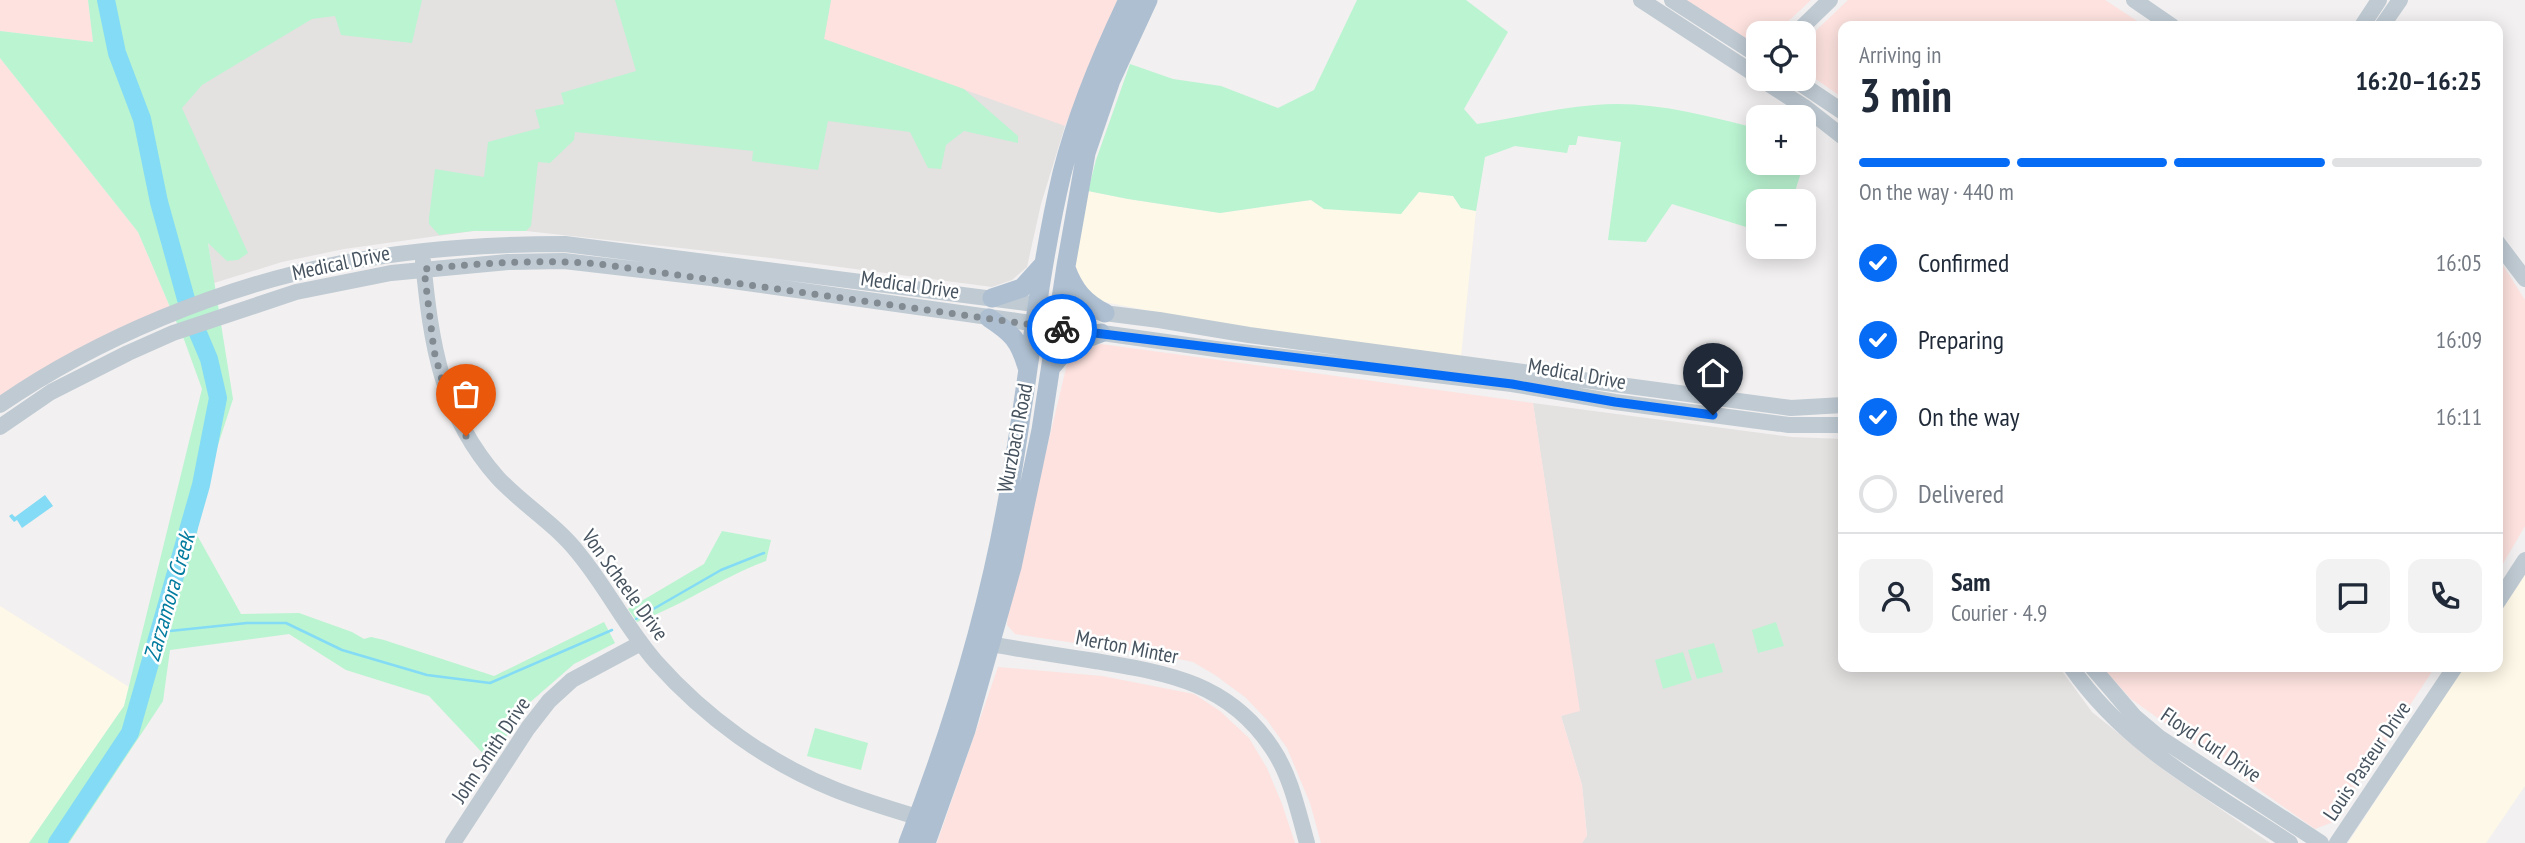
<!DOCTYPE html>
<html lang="en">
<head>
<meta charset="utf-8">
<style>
	body { margin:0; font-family:"PT Sans Narrow",sans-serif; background:#f2f2f3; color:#1f2937; height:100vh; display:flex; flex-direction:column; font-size:26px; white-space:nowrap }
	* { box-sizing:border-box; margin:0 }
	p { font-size:23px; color:#747a83 }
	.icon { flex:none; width:38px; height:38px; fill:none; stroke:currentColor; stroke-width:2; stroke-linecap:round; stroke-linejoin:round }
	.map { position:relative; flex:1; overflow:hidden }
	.drawer { position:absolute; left:1838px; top:21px; width:665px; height:651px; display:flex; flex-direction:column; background:#fff; border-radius:14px; box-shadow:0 4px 18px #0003 }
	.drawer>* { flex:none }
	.buttons { position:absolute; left:1746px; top:21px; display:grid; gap:14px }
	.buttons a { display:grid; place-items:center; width:70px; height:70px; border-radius:14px; background:#fff; box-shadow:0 4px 18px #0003; font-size:35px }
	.pin { position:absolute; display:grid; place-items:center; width:60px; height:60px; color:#fff; margin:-72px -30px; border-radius:50% 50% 50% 0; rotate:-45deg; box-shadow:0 0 7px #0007 }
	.pin .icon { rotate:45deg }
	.courier { position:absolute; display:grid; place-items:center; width:70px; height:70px; margin:-35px; border:5px solid #076cf5; border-radius:50%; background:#fff; color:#222; box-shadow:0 2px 9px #0007 }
	.summary em { font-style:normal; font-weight:800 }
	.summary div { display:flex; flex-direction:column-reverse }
	.summary { display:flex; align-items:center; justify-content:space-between; height:119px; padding:0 21px }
	h1 { font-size:46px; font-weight:800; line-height:52px }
	.bar { display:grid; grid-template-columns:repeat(4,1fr); gap:10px 7px; align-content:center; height:84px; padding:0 21px }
	.bar i { height:9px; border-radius:5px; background:#e0e1e3 }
	.bar .current { background:#076cf5 }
	.bar p { grid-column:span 4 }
	.line { display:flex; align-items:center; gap:18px; padding:0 21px; border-top:2px solid #e0e1e3 }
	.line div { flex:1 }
	.round { display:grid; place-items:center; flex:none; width:74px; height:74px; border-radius:14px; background:#f2f2f3 }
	ol { padding:0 21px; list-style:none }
	li { display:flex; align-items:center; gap:21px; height:77px }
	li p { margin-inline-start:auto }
	li .icon { padding:7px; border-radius:50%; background:#076cf5; color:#fff; stroke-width:4 }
	li:last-child { color:#747a83 }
	li i { width:38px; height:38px; border:4px solid #e0e1e3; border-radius:50% }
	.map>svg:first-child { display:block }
	.commercial { fill:#fef8e8 }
	.education { fill:#e4e1e1 }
	.medical { fill:#fde2df }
	.green { fill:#baf4d1 }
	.water { fill:#83dbf5 }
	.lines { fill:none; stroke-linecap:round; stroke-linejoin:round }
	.stream { stroke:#83dbf5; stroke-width:2.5 }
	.river { stroke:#83dbf5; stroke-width:18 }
	.minor { stroke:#bfcad3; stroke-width:16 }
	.major { stroke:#adbfd1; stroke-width:19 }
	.done { stroke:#828a92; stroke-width:7; stroke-dasharray:0 12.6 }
	.route { stroke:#076cf5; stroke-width:9 }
	.labels { text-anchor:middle; stroke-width:5; stroke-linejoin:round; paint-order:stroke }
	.street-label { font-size:21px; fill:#46535f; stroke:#fff }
	.water-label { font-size:23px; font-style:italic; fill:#037c9f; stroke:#fff }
</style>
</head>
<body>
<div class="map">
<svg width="2525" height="843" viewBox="0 0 2525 843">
	<rect width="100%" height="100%" fill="#f2f0f0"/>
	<!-- commercial -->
	<path class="commercial" d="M1088 191 1128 199 1220 213 1311 200 1324 209 1419 192 1453 196 1461 208 1476 211 1461 357 1208 322 1094 300 1072 268Z
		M2525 574V786L2486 843H2348L2463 667H2497V614Z
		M0 606 129 687 124 706 29 843H0Z"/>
	<!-- education -->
	<path class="education" d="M148 0H1120L1065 126 1041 204 1027 267 1012 280 992 287 771 258 526 231H473L344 249 282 262 214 283 208 242Z
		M1533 403 1792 437 1843 439V667H2059L2092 712 2168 773 2270 843H1582L1587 835 1582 785 1561 716 1579 710Z"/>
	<!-- medical -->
	<path class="medical" d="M0 0H88L93 42 0 31Z
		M831 0H1117L1065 126 824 39Z
		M1683 0H1811L1776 33H1759V50Z
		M1848 0H2105L2145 26H1843V98L1804 71V42Z
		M0 58 138 232 170 307 0 401Z
		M2497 256 2525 300V526L2497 574Z
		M1101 344 1533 403 1580 711 1561 716 1582 785 1587 836 1582 843H1321L1310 803 1287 748 1267 720 1245 697 1215 675 1193 662 1169 657 1015 634 1007 625 1009 607 1067 364 1082 350Z
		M998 667 1102 676 1194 694 1220 711 1249 738 1267 768 1282 804 1295 843H937Z
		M2102 667H2435L2333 822 2315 829 2131 699Z"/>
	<!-- green -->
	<path class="green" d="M88 0H422L412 43 341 35 335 16 312 19 202 85 182 108 248 253 238 260 227 261 208 243 233 399 201 497 197 535 241 614 299 613 352 632 364 639 371 637 384 640 494 676 604 622 615 643 574 664 528 704 490 761 429 696 346 670 289 634 170 650 163 701 69 843H29L124 706 202 389 185 342 138 232 0 58V31L93 42Z
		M615 0H831L824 39 964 89 1018 136V143L964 131 946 145 941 169 928 168 910 132 828 121 818 170 752 161 753 151 575 132 574 140 550 163 538 162 531 226 526 231H473L439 235 429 224V218L435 169 484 177 488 142 540 128 535 110 564 104 561 93 636 71Z
		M1357 0H1466L1508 32 1464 109 1477 124C1516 118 1556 108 1595 105 1649 100 1703 115 1756 128L1759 126V163H1804L1792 201H1759V231L1672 204 1646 242 1608 240 1621 142 1578 136 1576 145H1569L1567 153 1515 146 1485 157 1476 211 1461 208 1453 196 1419 192 1401 214 1324 209 1311 200 1220 213 1128 199 1088 191 1096 160 1130 64 1173 79 1221 86 1278 108 1314 90Z
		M722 531 771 540 766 561C720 578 682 606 637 622L628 609 704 564Z
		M1776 622 1784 646 1758 653 1752 630Z
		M1714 643 1723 672 1697 679 1688 650Z
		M1683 652 1692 680 1663 689 1655 660Z
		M815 728 868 743 861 770 807 756Z"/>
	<!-- water -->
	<path class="water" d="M45 495 53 506 22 528 17 520 14 522 9 516 12 514 15 517Z"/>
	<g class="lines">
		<!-- stream -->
		<path class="stream" d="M636 619 721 570 764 553
			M160 632 247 623H286L342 650 427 675 490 683 612 630"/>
		<!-- river -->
		<path class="river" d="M106 0 117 53 142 119 159 202 186 299
			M57 843 130 733 201 485 218 398 209 359 198 333"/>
		<!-- minor -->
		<path class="minor" d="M1641 0 1759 77
			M1672 0 1759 56
			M2134 0 2172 26
			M2362 26 2379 0
			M2382 26 2400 0
			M1796 33 1830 0
			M1761 79 1806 108 1843 137
			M1794 79 1843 112
			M2497 242 2525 279
			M423 261C431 343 441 414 498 478 523 505 556 524 579 554 607 588 627 629 656 662 705 717 768 763 836 790 866 802 897 811 927 820
			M0 405C97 338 221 287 337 264 412 249 489 244 565 244L1159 320 1249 335 1791 408 1843 405
			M0 427 51 392 128 353 173 333 296 292 391 273 508 262 564 261 711 278 1216 349 1512 384 1615 402 1789 425H1843
			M2497 603 2525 560
			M978 642C1017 649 1056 655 1095 661 1167 673 1228 682 1272 748 1291 776 1298 811 1307 843
			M2071 667C2127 748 2210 790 2290 843
			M2092 667 2134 716 2160 738 2321 843
			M453 843 528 728 549 701 572 680 641 643
			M2337 843 2455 667"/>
		<!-- major -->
		<path class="major" d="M1066 268C1074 290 1084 302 1105 313
			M992 298 1022 288 1042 266
			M989 318C1012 333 1019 340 1027 367
			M1053 365 1070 345 1101 333
			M908 843C950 735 985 622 1006 508 1027 397 1036 283 1062 173 1077 113 1101 56 1128 0
			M926 843 966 730 1012 567 1041 430 1066 266 1086 153 1111 80 1148 0"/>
	</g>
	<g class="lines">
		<!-- done -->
		<path class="done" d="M466 436 442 380 434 351 424 269C483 263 541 259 600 264L1062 329"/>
		<!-- route -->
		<path class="route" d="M1062 329 1512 384 1615 402 1713 415"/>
	</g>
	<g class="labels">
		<!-- street labels -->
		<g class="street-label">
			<text transform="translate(341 263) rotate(-12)" y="7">Medical Drive</text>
			<text transform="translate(910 285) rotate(8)" y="7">Medical Drive</text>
			<text transform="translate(1577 374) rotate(10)" y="7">Medical Drive</text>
			<text transform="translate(1015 438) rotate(-79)" y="7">Wurzbach Road</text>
			<text transform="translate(625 585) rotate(54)" y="7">Von Scheele Drive</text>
			<text transform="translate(1127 647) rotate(11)" y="7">Merton Minter</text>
			<text transform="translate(2211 745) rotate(34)" y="7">Floyd Curl Drive</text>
			<text transform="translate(491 750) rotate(-56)" y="7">John Smith Drive</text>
			<text transform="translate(2367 761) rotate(-56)" y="7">Louis Pasteur Drive</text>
		</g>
		<!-- water labels -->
		<g class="water-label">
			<text transform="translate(169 597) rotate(-74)" y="8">Zarzamora Creek</text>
		</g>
	</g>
</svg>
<div class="buttons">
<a><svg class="icon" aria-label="locate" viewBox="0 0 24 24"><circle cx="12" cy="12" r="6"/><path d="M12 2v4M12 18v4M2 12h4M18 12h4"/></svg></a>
<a>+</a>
<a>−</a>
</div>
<div class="pin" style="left:466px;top:436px;background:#ea580c"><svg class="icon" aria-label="bag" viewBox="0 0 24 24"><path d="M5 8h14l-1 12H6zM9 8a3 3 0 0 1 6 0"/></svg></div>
<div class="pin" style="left:1713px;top:415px;background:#1f2937"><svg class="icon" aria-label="home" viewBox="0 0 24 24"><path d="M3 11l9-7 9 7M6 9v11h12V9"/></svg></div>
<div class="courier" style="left:1062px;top:329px"><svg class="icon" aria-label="bike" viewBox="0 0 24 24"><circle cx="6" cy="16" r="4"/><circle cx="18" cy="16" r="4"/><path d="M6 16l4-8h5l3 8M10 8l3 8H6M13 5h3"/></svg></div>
<section class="drawer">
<div class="summary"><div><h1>3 min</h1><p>Arriving in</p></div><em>16:20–16:25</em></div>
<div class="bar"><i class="current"></i><i class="current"></i><i class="current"></i><i></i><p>On the way · 440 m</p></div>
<ol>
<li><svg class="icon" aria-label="check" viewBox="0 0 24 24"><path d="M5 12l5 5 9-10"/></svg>Confirmed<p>16:05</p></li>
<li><svg class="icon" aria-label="check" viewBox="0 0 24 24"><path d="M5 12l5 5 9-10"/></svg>Preparing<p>16:09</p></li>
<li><svg class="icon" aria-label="check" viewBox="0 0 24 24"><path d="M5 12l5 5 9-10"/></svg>On the way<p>16:11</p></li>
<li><i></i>Delivered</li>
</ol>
<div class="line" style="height:126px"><a class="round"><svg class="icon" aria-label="person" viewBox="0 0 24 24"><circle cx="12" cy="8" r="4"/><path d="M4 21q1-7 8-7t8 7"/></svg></a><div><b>Sam</b><p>Courier · 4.9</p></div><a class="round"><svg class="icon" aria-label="chat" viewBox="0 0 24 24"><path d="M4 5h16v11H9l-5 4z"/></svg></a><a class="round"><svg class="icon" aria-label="phone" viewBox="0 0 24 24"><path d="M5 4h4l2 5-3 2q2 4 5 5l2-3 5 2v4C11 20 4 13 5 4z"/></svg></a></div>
</section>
</div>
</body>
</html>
